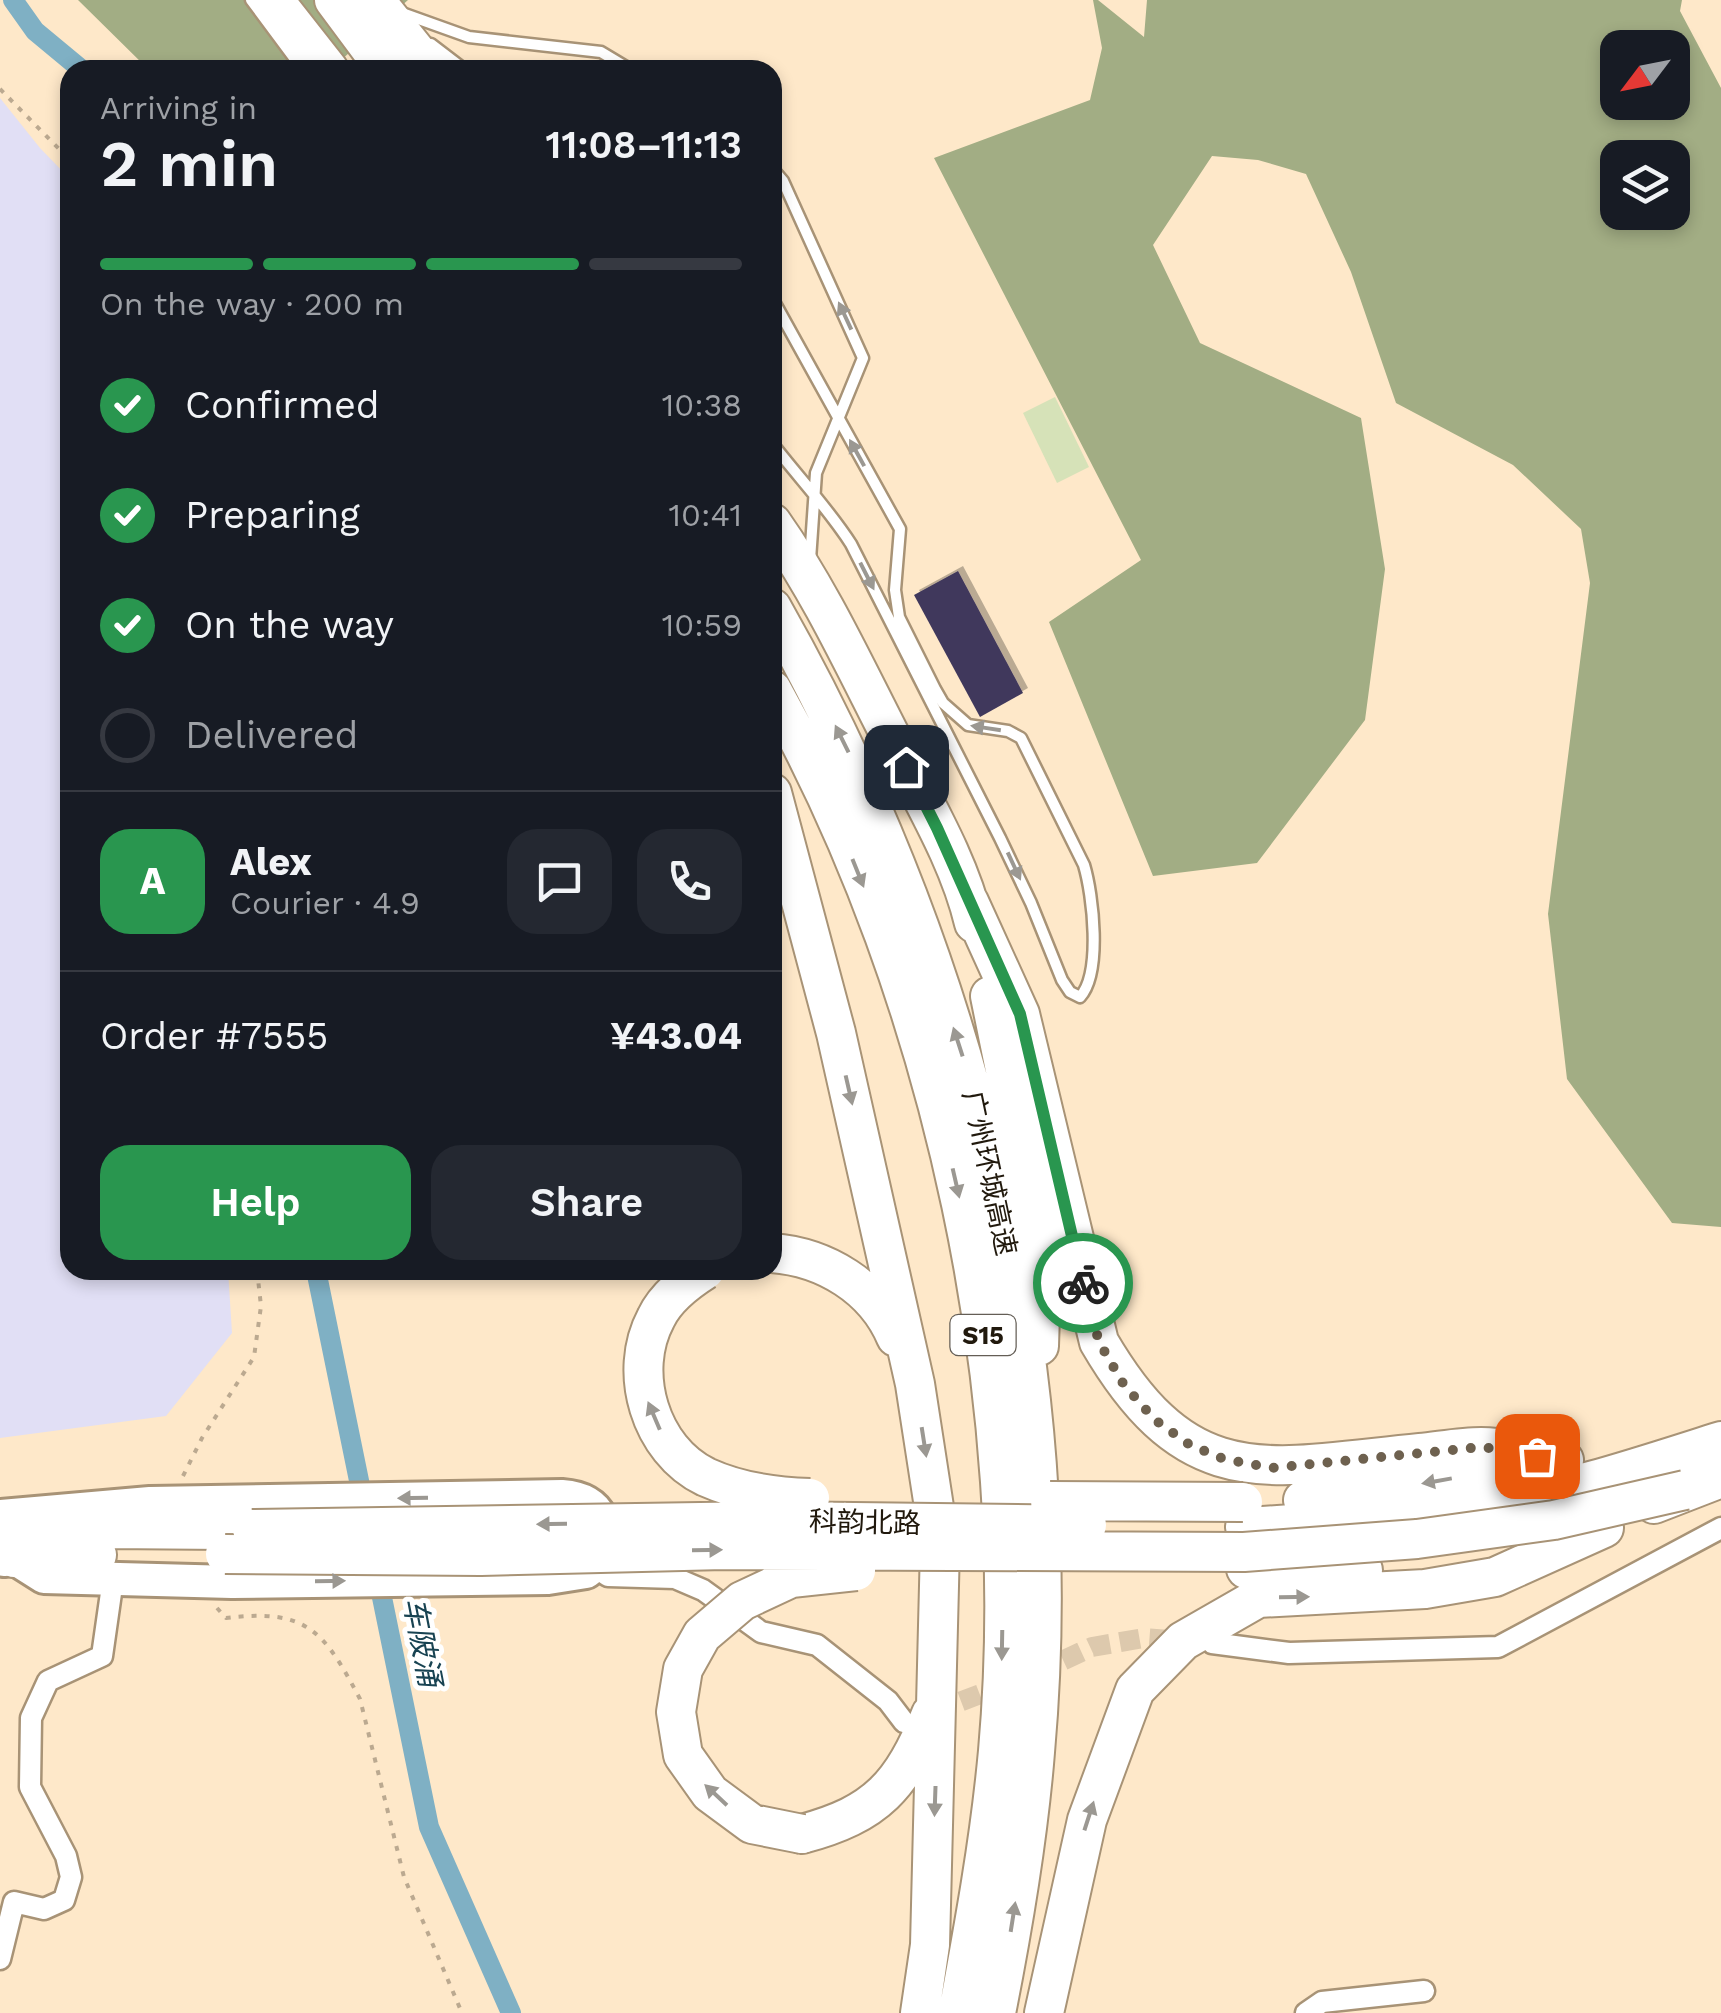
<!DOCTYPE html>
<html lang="en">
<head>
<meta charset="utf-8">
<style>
	body { margin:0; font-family:"Work Sans","Noto Sans SC",sans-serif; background:#242831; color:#f1f3f6; height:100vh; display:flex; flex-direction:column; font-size:38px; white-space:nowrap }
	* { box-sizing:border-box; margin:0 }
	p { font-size:32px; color:#9ea1a6 }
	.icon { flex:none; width:55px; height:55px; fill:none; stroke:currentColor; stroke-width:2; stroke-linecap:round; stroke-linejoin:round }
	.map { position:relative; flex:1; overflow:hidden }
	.panel { position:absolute; left:60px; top:60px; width:722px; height:1220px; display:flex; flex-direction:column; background:#171b24; border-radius:30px; box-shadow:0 5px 15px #0003 }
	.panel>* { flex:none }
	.needle { width:65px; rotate:238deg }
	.fabs { position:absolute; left:1600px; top:30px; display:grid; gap:20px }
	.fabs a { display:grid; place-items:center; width:90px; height:90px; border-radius:20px; background:#171b24; box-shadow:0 5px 15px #0003; font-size:50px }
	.pin { position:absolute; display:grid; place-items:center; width:85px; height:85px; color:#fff; margin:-42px; border-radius:20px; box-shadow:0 5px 15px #0006 }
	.courier { position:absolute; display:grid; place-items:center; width:100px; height:100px; margin:-50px; border:8px solid #29964f; border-radius:50%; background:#fff; color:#222; box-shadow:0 2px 12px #0007 }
	.overview em { font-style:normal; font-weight:600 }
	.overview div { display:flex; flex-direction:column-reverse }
	.overview { display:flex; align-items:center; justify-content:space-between; height:170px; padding:0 40px }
	h1 { font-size:65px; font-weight:600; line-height:75px }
	.bar { display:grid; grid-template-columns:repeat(4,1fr); gap:15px 10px; align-content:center; height:120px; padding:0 40px }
	.bar i { height:12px; border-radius:8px; background:#363941 }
	.bar .current { background:#29964f }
	.bar p { grid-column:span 4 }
	.line { display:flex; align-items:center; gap:25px; padding:0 40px; border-top:2px solid #363941 }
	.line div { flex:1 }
	.round { display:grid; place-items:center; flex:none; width:105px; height:105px; border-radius:30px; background:#242831 }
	ol { padding:0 40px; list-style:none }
	li { display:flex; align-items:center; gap:30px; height:110px }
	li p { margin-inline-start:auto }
	li .icon { padding:10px; border-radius:50%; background:#29964f; color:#fff; stroke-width:4 }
	li:last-child { color:#9ea1a6 }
	li i { width:55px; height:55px; border:5px solid #363941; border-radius:50% }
	.button { display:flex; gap:20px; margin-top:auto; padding:20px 40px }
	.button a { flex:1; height:115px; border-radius:30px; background:#29964f; color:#fff; font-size:40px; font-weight:600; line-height:115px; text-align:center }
	.button a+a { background:#242831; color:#f1f3f6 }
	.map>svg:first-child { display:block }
	.commercial { fill:#e1dff5 }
	.green { fill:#d6e2b8 }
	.forest { fill:#a2ad84; fill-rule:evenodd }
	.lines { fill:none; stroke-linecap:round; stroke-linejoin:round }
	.canal { stroke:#7fb0c4; stroke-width:20 }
	.building { fill:#41395c; filter:url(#shadow) }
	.street-tunnel { stroke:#ddc9ad; stroke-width:20; stroke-dasharray:20 10; stroke-linecap:butt }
	.lane-casing { stroke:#a89376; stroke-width:15 }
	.street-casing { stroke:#a89376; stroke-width:25 }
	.primary-casing { stroke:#a89376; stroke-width:38 }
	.highway-casing { stroke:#a89376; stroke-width:42 }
	.path { stroke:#bba990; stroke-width:4; stroke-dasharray:5 8; stroke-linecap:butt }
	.lane { stroke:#fff; stroke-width:10 }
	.street { stroke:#fff; stroke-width:20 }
	.primary { stroke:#fff; stroke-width:32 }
	.highway { stroke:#fff; stroke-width:38 }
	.highway-bridge-casing { stroke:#a89376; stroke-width:42; stroke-linecap:butt }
	.highway-bridge { stroke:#fff; stroke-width:38 }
	.oneway { fill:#9b9892 }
	.done { stroke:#6e614f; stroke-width:10; stroke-dasharray:0 18 }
	.route { stroke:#29964f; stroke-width:12 }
	.labels { text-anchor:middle; stroke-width:10; stroke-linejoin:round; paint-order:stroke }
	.shield { fill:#fff; stroke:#645e56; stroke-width:2.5 }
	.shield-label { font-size:25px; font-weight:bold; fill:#21190d }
	.street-label { font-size:28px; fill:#21190d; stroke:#fff }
	.water-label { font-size:30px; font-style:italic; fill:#184352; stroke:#fff }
</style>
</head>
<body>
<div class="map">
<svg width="1721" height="2013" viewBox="0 0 1721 2013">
	<defs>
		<filter id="shadow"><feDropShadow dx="5" dy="-5" stdDeviation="0" flood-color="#0004"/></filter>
	</defs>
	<rect width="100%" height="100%" fill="#fee8c9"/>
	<!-- commercial -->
	<path class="commercial" d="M0 98 40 148 70 179V1270H228L232 1333 166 1416 0 1438Z"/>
	<!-- green -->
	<path class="green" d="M1055 397 1089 467 1057 483 1023 413Z"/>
	<!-- forest -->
	<path class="forest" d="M78 0H408L330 70H149Z
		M1093 0H1098L1144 37 1147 0H1682L1680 11 1721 88V1227L1672 1223 1567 1079 1548 914 1590 583 1581 529 1513 465 1396 403 1351 272 1306 174 1258 160 1212 156 1153 245 1200 343 1361 418 1385 569 1365 720 1257 863 1153 876 1049 622 1141 560 934 158 1090 100 1102 48ZM1618 48H1672V102H1618ZM1618 158H1672V212H1618Z"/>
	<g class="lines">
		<!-- canal -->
		<path class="canal" d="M13 0 35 31 82 70
			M316 1270 365 1510
			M377 1573 429 1827 511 2013"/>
	</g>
	<!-- building -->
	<path class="building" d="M958 571 1023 693 980 717 914 595Z"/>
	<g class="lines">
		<!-- street-tunnel -->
		<path class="street-tunnel" d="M1036 1673 1092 1647 1144 1638 1185 1641
			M933 1712 1004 1685"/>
		<defs>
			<path id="lane" d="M251 0 303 70
				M402 13 469 37 601 52 631 70
				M431 44 465 70
				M772 168 783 181 863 358 816 473 810 560
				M772 298 900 529 895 590 899 617 935 689 943 703 968 725 1008 731 1021 738 1084 865C1093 895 1102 973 1080 997L1070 992 1062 980 1031 903 1000 838 851 544C828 508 798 477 772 443"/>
			<path id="street" d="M593 1566 608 1576 675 1578 703 1590 761 1632 817 1645 888 1701 904 1722
				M1212 1643 1289 1653 1498 1647 1721 1528
				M0 1959 14 1902 44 1909 64 1900 71 1877 66 1856 30 1787 31 1718 48 1681 102 1656 113 1579
				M1306 2013 1322 2002 1424 1991"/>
			<path id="primary" d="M0 1516 150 1503 562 1496C602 1499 611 1527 599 1562L586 1572 548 1578 232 1582 44 1577 14 1558 4 1560"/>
			<path id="highway" d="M274 0 329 70
				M334 0 386 70
				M375 0 431 70
				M772 523C820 591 854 665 892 739 921 798 959 859 974 923
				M772 608C966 951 1070 1358 1035 1752 1028 1840 1013 1927 996 2013
				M772 690C944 996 1029 1402 998 1751 990 1839 974 1926 958 2013
				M772 793 836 1033 915 1384 940 1546 930 1945 920 2013
				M969 902 1020 1014 1099 1342C1189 1496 1266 1468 1420 1453 1440 1451 1461 1447 1481 1447 1508 1447 1537 1456 1564 1460
				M990 996 1042 1252 1039 1346
				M772 1253C825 1257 875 1287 896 1337
				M1303 1500 1531 1465
				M1654 1504 1721 1478
				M1245 1527C1327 1522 1409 1516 1490 1503 1566 1492 1648 1464 1721 1441
				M0 1535 108 1529 226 1530
				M14 1558 97 1555
				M1246 1569 1363 1570
				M802 1834C877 1814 902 1786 931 1714
				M1044 2013 1087 1820 1135 1690 1183 1641 1258 1598 1425 1589 1495 1577 1604 1528"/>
		</defs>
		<!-- lane casing -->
		<use href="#lane" class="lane-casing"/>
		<!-- street casing -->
		<use href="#street" class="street-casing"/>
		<!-- primary casing -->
		<use href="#primary" class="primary-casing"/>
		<!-- highway casing -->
		<use href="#highway" class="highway-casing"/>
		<!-- path -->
		<path class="path" d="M0 89 70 160
			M183 1476 202 1438 254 1357 261 1306 257 1270
			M217 1608 226 1618C307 1608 324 1631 360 1699L404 1877 462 2013"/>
		<!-- lane -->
		<use href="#lane" class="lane"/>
		<!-- street -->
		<use href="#street" class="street"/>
		<!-- primary -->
		<use href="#primary" class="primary"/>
		<!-- highway -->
		<use href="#highway" class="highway"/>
		<defs>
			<path id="highway-bridge" d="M705 1270C686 1282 666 1297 656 1318 627 1372 650 1450 706 1477 739 1492 774 1497 810 1498
				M1050 1501 1243 1502
				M252 1529 772 1521 1087 1525
				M225 1554 481 1556 724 1550 1244 1552 1417 1539 1554 1520 1685 1490
				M802 1834 752 1824 710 1793 683 1755 676 1712 683 1669 702 1635 742 1601 791 1578 856 1571"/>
		</defs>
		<!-- highway-bridge casing -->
		<use href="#highway-bridge" class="highway-bridge-casing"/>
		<!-- highway-bridge -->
		<use href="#highway-bridge" class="highway-bridge"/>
	</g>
	<!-- one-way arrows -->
	<defs><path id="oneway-solid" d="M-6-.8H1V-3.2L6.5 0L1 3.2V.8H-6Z" transform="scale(2.5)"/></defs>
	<g class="oneway">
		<use href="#oneway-solid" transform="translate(845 316) rotate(-115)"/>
		<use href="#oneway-solid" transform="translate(857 453) rotate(-119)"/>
		<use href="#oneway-solid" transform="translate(867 576) rotate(63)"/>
		<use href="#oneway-solid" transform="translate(986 728) rotate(-171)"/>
		<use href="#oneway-solid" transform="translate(842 739) rotate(-116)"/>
		<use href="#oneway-solid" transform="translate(1014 866) rotate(65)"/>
		<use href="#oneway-solid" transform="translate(858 873) rotate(68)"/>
		<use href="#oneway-solid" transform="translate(958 1042) rotate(-108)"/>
		<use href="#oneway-solid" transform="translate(849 1090) rotate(77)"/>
		<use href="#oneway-solid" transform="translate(956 1183) rotate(77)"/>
		<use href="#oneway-solid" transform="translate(654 1416) rotate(-113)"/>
		<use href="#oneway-solid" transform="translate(924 1442) rotate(81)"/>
		<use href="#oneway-solid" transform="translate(1437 1481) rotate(170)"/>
		<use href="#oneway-solid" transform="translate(413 1498) rotate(179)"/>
		<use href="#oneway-solid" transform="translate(552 1524) rotate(179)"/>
		<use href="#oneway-solid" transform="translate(707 1550) rotate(-1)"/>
		<use href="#oneway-solid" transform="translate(330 1581) rotate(-1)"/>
		<use href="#oneway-solid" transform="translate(1294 1597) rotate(-1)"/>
		<use href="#oneway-solid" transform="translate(1002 1645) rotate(91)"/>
		<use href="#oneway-solid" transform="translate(716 1795) rotate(-137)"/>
		<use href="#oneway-solid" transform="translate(935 1801) rotate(92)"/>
		<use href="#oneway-solid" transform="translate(1089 1816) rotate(-72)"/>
		<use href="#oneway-solid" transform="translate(1013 1917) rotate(-81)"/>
	</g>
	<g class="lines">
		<!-- done -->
		<path class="done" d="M1083 1283 1099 1342 1124 1385 1155 1420 1190 1445 1224 1459 1272 1468 1482 1447 1537 1456"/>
		<!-- route -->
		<path class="route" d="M906 767 937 828 1020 1014 1083 1283"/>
	</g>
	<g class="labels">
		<!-- shield labels -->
		<rect class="shield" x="950.5" y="1315" width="65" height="40" rx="8"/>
		<g class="shield-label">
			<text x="983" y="1344">S15</text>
		</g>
		<!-- street labels -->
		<g class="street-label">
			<text transform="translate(990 1173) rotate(78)" y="10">广州环城高速</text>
			<text transform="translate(865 1522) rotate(1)" y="10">科韵北路</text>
		</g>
		<!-- water labels -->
		<g class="water-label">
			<text transform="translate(422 1642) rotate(79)" y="10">车陂涌</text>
		</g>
	</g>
</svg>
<div class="fabs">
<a><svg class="needle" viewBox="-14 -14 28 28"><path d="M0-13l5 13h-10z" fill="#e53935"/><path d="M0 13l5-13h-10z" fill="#9ea1a6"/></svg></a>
<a><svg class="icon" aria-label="layers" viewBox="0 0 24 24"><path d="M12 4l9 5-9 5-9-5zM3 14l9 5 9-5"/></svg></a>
</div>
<div class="pin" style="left:1537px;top:1456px;background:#ea580c"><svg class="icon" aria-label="bag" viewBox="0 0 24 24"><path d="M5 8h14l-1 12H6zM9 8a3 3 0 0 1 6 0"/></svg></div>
<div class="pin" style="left:906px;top:767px;background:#1f2937"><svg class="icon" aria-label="home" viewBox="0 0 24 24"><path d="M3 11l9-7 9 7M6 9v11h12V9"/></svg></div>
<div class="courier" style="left:1083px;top:1283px"><svg class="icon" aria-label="bike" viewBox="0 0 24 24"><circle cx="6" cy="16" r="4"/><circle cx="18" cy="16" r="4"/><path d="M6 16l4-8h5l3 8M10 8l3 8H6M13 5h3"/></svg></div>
<section class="panel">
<div class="overview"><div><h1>2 min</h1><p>Arriving in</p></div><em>11:08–11:13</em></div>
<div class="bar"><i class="current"></i><i class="current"></i><i class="current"></i><i></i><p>On the way · 200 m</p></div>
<ol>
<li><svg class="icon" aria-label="check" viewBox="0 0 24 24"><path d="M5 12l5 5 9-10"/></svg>Confirmed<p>10:38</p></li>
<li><svg class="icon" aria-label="check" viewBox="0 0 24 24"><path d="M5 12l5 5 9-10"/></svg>Preparing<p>10:41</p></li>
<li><svg class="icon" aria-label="check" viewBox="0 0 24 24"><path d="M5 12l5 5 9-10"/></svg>On the way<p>10:59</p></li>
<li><i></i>Delivered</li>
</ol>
<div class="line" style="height:180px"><b class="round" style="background:#29964f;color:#fff">A</b><div><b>Alex</b><p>Courier · 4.9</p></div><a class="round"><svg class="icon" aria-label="chat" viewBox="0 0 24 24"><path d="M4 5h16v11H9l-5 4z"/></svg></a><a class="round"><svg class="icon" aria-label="phone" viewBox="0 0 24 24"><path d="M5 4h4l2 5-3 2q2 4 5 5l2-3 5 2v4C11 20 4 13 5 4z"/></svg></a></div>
<div class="line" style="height:130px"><div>Order #7555</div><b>¥43.04</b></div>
<div class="button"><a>Help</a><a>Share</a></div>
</section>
</div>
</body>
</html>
